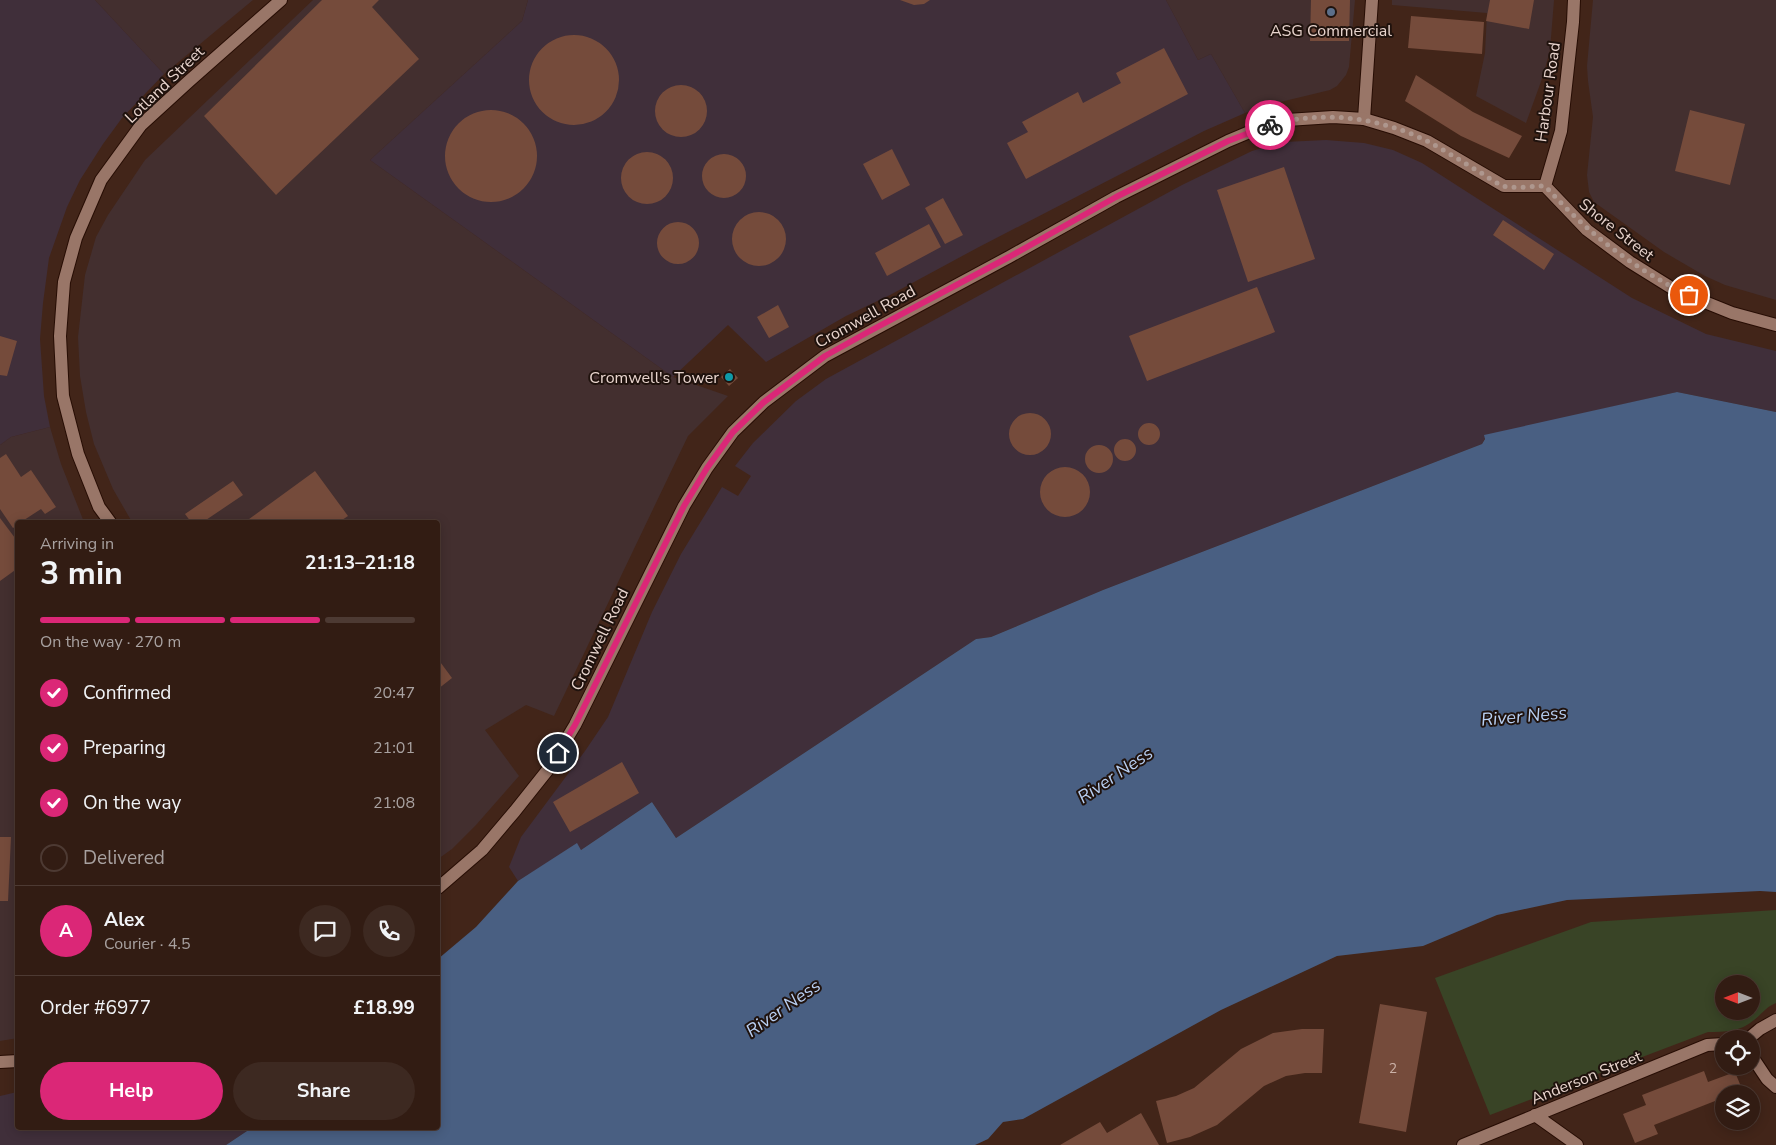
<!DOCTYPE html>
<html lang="en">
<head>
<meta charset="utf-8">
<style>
	body { margin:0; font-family:"Nunito Sans",sans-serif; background:#3d2921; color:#f1f3f6; height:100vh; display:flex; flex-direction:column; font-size:19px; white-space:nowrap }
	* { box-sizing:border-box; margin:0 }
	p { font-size:16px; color:#a8a1a0 }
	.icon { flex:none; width:28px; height:28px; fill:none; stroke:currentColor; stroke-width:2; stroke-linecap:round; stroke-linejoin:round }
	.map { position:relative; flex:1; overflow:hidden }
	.details { position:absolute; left:15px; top:520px; width:425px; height:610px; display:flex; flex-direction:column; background:#321c13; border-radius:5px; box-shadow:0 2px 12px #0003,0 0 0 1px #4d3a33 }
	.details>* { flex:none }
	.needle { width:32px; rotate:270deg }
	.controls { position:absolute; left:1715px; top:975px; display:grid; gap:10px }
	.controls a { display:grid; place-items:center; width:45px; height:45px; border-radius:50%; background:#321c13; box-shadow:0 2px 12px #0003,0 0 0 1px #4d3a33; font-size:25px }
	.pin { position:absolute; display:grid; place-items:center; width:42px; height:42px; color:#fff; margin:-21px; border:2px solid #fff; border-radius:50%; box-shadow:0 1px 5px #0007 }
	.courier { position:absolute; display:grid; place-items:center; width:50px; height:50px; margin:-25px; border:4px solid #db2777; border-radius:50%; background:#fff; color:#222; box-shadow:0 1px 6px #0007 }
	.headline em { font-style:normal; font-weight:700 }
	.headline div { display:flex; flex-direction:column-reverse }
	.headline { display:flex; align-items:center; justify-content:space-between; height:85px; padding:0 25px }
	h1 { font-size:32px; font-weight:700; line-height:38px }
	.bar { display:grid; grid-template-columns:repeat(4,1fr); gap:8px 5px; align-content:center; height:60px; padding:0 25px }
	.bar i { height:6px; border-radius:4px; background:#4d3a33 }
	.bar .active { background:#db2777 }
	.bar p { grid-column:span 4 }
	.line { display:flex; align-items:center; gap:12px; padding:0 25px; border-top:1px solid #4d3a33 }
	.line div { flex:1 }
	.round { display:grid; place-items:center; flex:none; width:52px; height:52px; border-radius:26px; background:#3d2921 }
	ol { padding:0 25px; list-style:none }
	li { display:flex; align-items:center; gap:15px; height:55px }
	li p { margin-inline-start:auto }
	li .icon { padding:5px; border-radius:50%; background:#db2777; color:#fff; stroke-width:4 }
	li:last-child { color:#a8a1a0 }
	li i { width:28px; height:28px; border:2px solid #4d3a33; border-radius:50% }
	.button { display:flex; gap:10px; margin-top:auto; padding:10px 25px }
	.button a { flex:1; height:58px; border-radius:30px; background:#db2777; color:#fff; font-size:20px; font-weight:700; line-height:58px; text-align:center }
	.button a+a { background:#3d2921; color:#f1f3f6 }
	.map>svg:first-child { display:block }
	.commercial { fill:#432f2f }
	.industrial { fill:#402f3a }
	.green { fill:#394426; fill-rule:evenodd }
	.water { fill:#495f82 }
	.building { fill:#754b3b }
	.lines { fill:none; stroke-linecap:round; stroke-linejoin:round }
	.street-casing { stroke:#270d04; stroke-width:14 }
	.secondary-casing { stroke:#270d04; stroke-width:14 }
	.street { stroke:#997668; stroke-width:12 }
	.secondary { stroke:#997668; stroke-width:12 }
	.done { stroke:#ae978e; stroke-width:5; stroke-dasharray:0 9 }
	.route { stroke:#db2777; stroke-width:6 }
	.service-dot { fill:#5c6f8a; stroke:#1f120d; stroke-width:2 }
	.culture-dot { fill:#0f9aa8; stroke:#1f120d; stroke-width:2 }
	.labels { text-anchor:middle; stroke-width:4; stroke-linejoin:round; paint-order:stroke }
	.number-label { font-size:14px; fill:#cbb2a8 }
	.poi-label { font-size:16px; fill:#e8d4cd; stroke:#1f120d }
	.street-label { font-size:16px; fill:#e8d4cd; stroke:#1f120d }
	.water-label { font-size:18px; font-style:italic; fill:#b9d0f3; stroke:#1f120d }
</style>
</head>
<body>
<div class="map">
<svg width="1776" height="1145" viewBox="0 0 1776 1145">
	<rect width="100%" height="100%" fill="#422519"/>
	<!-- commercial -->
	<path class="commercial" d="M95 0H253L164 74Z
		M313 0H528L522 21 370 160 673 377 728 396 688 436 554 716 526 705 485 730 519 776 476 825 452 849 438 859V522H132L113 489 94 444 86 412 80 376 78 337 85 275 96 237 108 215 145 160Z
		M1166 0H1355L1349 67 1346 75 1337 86 1330 90 1268 105 1245 113 1211 54 1198 60Z
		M1392 0H1554L1550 50 1543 76 1526 123 1476 96 1485 53 1487 13 1392 5Z
		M1593 0H1776V300L1725 285 1705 276 1664 252 1594 202 1589 192 1587 175 1593 117 1588 81 1587 66Z
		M50 427 61 464 84 522H18V1038L0 1041V445L11 437Z"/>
	<!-- industrial -->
	<path class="industrial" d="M0 0H95L164 74 122 118 103 144 80 180 67 207 49 258 43 303 40 339 44 396 50 427 11 437 0 445Z
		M528 0H1166L1198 60 1211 54 1245 113 1204 131 977 248 890 295 846 316 766 362 728 325 673 377 370 160 522 21Z
		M1326 140 1364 143 1393 150 1422 163 1632 298 1706 334 1776 351V412L1677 392 1485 436V438L1482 444 1103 590 991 637 976 639 676 838 652 802 581 850 577 844 518 881 509 867 521 837 585 751 608 717 652 612 681 554 722 487 738 496 751 476 735 466 753 443 796 401 826 379 1182 185 1252 151 1272 145 1284 142Z
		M17 1092 18 1128H250L247 1131 226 1145H0V1096Z"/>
	<!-- green -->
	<path class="green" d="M1776 910V1003C1766 1007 1762 1014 1754 1020 1740 1032 1725 1032 1708 1032L1490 1115 1435 978 1591 922ZM1724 984H1751V1011H1724Z"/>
	<!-- water -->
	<path class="water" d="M1677 392 1776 412V892L1760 891 1567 900 1497 915 1423 946 1337 956 1221 1010 1023 1119 1003 1122 988 1139 975 1145H226L247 1131 250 1128H438V959L476 927 518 881 577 843 581 850 652 802 676 838 976 639 991 637 1103 590 1482 444 1485 439 1484 435Z"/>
	<!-- building -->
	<path class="building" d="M322 0H379L372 7 419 59 276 195 204 116Z
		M900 0H930L924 4 914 5Z
		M1311 0H1350L1349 41H1310Z
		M1490 0H1534L1529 29 1486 21Z
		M1411 16 1484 22 1482 54 1408 48Z
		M529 80a45 45 0 1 1 90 0a45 45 0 1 1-90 0Z
		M1164 48 1188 94 1026 179 1007 143 1028 132 1022 122 1078 92 1083 103 1121 83 1116 73Z
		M1416 75 1473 112 1522 136 1509 158 1461 136 1405 101Z
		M655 111a26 26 0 1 1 52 0a26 26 0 1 1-52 0Z
		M445 156a46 46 0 1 1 92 0a46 46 0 1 1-92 0Z
		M1690 110 1745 124 1730 185 1675 171Z
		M892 149 910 185 882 200 863 164Z
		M621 178a26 26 0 1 1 52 0a26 26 0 1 1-52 0Z
		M702 176a22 22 0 1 1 44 0a22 22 0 1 1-44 0Z
		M1284 167 1315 259 1248 282 1217 190Z
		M943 198 963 235 945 244 925 208Z
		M732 239a27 27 0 1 1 54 0a27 27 0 1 1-54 0Z
		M1503 220 1554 254 1544 270 1493 235Z
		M657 243a21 21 0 1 1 42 0a21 21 0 1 1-42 0Z
		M929 224 941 247 887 276 875 253Z
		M1257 287 1275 332 1147 381 1129 336Z
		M778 305 789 327 769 338 757 317Z
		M0 336 17 341 7 376 0 375Z
		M730 369 738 378 729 386 721 377Z
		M1009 434a21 21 0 1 1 42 0a21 21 0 1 1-42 0Z
		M1138 434a11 11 0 1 1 22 0a11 11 0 1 1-22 0Z
		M1114 450a11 11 0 1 1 22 0a11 11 0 1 1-22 0Z
		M1085 459a14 14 0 1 1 28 0a14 14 0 1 1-28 0Z
		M6 454 21 477 31 470 56 507 45 514 41 509 21 522H18V525L13 528 0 509V458Z
		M1040 492a25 25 0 1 1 50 0a25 25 0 1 1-50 0Z
		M315 471 348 516 339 522H245Z
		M233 481 243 495 203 522H191L185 514Z
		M0 518 18 542V568L0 581Z
		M438 659 452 678 438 689Z
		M622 762 639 793 570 832 553 802Z
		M0 837H11L8 901H0Z
		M1380 1004 1427 1012 1406 1132 1359 1123Z
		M1302 1029H1324L1322 1073H1305L1286 1076 1264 1086 1217 1125 1190 1137 1167 1143 1156 1101 1176 1096 1194 1088 1241 1049 1273 1033Z
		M1704 1071 1708 1082 1735 1072 1744 1094H1724V1106L1718 1108 1715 1101 1654 1125 1658 1134 1635 1143 1623 1114 1646 1105 1642 1095Z
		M1141 1113 1159 1145H1060L1100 1122 1107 1133Z"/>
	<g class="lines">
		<defs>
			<path id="street" d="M1364 119 1372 0
				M110 522 99 507 78 454 63 396 60 336 64 282 76 238 101 180 141 125 188 82 281 0
				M1748 1039 1760 1029 1776 1020
				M1751 1055 1767 1079 1776 1087
				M1535 1115 1577 1145
				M1463 1145 1707 1045 1724 1044"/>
			<path id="secondary" d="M1545 186 1561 131 1573 22 1574 0
				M438 888 482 850 515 811 550 767 575 725 684 506 707 468 733 432 764 402 825 356 1009 257 1116 197 1228 141 1259 128 1287 120 1333 117 1364 119 1394 128 1427 141 1504 186H1545L1587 230 1630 262 1675 290 1732 313 1776 325
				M0 1062 18 1061"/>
		</defs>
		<!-- street casing -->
		<use href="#street" class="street-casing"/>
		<!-- secondary casing -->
		<use href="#secondary" class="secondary-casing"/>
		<!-- street -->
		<use href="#street" class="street"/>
		<!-- secondary -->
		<use href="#secondary" class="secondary"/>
	</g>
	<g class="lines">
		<!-- done -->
		<path class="done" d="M1270 125C1322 110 1379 117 1427 141 1446 151 1464 163 1483 174 1489 178 1496 183 1503 186 1512 189 1534 186 1545 186 1578 222 1607 247 1648 273 1662 281 1674 289 1689 295"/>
		<!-- route -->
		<path class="route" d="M558 753 575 725 684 506 707 468 733 432 764 402 825 356 868 332 1009 257 1116 197 1228 141 1270 125"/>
	</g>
	<!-- markers -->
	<circle class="service-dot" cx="1331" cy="12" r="5"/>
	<circle class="culture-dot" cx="729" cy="377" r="5"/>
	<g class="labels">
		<!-- number labels -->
		<g class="number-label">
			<text x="1393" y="1073">2</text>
		</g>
		<!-- poi labels -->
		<g class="poi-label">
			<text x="1331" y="36">ASG Commercial</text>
			<text x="719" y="383" text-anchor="end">Cromwell's Tower</text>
		</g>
		<!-- street labels -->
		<g class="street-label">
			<text transform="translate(164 84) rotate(-44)" y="6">Lotland Street</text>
			<text transform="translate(1547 92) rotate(-82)" y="6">Harbour Road</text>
			<text transform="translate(1617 229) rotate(38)" y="6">Shore Street</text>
			<text transform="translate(865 316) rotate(-29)" y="6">Cromwell Road</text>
			<text transform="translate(599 639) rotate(-64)" y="6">Cromwell Road</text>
			<text transform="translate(1586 1077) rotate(-22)" y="6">Anderson Street</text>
		</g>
		<!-- water labels -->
		<g class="water-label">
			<text transform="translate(1524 716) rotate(-5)" y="6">River Ness</text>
			<text transform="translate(1115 775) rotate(-34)" y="6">River Ness</text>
			<text transform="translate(783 1008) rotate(-35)" y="6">River Ness</text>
		</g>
	</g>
</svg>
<div class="controls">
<a><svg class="needle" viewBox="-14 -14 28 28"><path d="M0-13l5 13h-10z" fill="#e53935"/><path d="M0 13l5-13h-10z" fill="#a8a1a0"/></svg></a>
<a><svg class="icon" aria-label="locate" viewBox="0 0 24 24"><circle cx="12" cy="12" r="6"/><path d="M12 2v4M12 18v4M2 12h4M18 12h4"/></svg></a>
<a><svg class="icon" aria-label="layers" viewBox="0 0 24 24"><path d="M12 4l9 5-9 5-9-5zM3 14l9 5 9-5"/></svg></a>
</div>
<div class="pin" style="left:1689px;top:295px;background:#ea580c"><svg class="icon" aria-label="bag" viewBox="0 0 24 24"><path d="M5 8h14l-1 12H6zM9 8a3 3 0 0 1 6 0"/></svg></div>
<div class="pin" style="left:558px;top:753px;background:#1f2937"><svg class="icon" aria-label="home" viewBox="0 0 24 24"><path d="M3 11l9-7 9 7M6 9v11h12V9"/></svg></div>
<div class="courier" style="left:1270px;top:125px"><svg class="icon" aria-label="bike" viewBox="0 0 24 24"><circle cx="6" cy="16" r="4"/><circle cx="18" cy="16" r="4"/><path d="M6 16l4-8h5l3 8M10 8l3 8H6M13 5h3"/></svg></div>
<section class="details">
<div class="headline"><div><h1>3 min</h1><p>Arriving in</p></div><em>21:13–21:18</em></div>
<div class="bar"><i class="active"></i><i class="active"></i><i class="active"></i><i></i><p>On the way · 270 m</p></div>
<ol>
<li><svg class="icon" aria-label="check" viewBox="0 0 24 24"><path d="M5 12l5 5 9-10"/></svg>Confirmed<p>20:47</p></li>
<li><svg class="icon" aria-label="check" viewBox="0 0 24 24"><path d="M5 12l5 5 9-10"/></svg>Preparing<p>21:01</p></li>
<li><svg class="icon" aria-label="check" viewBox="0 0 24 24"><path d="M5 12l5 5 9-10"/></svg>On the way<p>21:08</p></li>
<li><i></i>Delivered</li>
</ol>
<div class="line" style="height:90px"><b class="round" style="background:#db2777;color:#fff">A</b><div><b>Alex</b><p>Courier · 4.5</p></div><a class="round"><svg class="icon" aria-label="chat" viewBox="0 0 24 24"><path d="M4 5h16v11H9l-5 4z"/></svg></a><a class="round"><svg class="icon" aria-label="phone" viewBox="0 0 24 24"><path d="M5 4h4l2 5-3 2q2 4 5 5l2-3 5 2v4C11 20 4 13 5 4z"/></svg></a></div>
<div class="line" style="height:65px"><div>Order #6977</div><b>£18.99</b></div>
<div class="button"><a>Help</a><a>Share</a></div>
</section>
</div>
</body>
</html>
